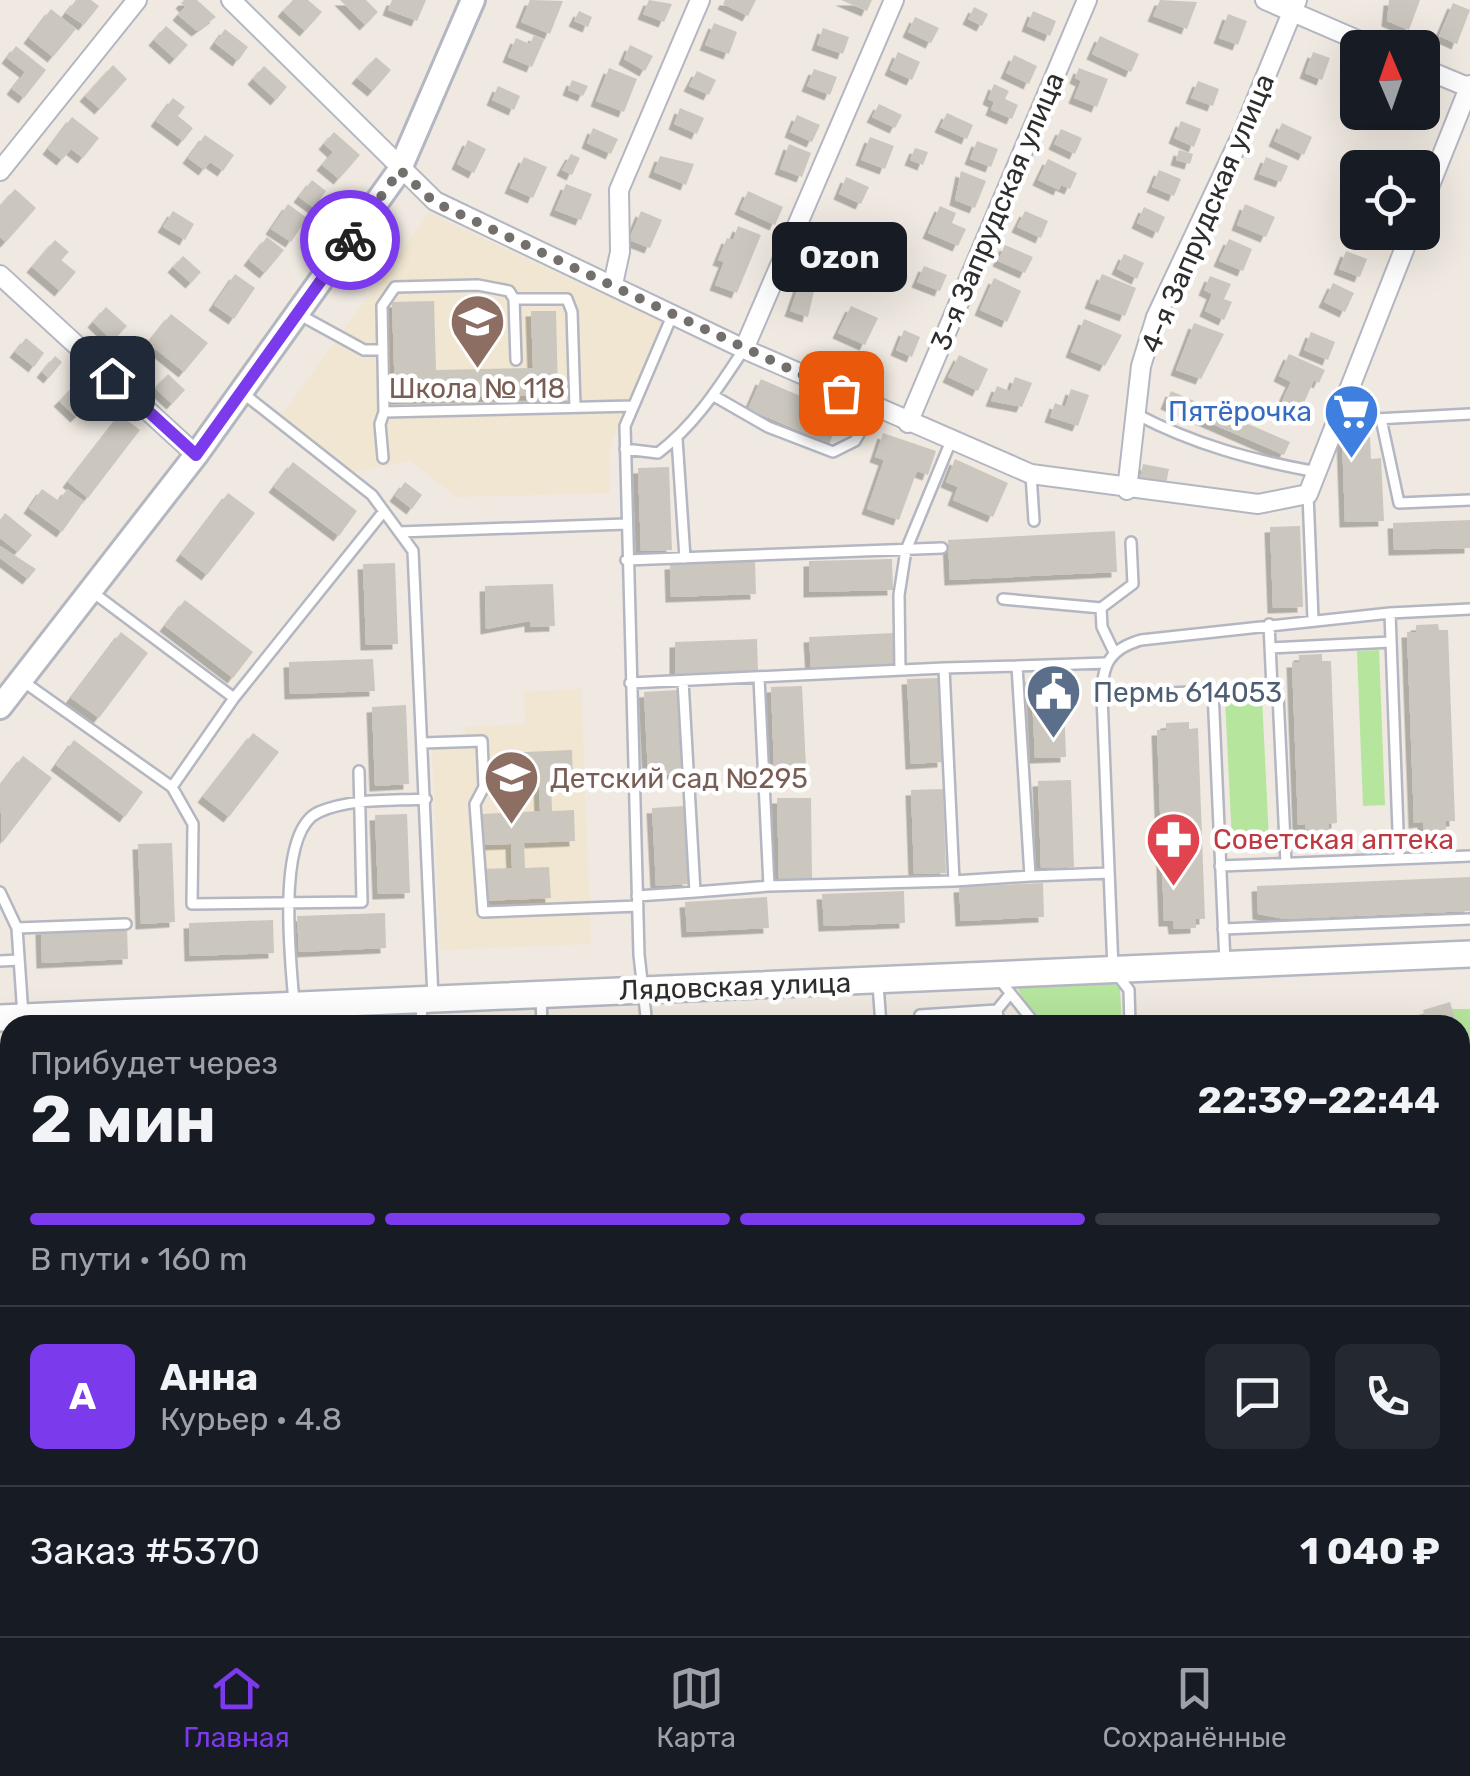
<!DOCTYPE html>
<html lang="ru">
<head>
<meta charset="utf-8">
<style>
	body { margin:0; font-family:Rubik,sans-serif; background:#242831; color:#f1f3f6; height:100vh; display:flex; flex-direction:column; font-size:38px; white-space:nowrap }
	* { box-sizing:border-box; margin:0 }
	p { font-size:32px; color:#9ea1a6 }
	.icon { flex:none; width:55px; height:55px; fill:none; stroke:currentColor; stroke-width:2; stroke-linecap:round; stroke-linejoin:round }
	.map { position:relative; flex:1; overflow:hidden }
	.drawer { position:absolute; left:0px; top:1015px; width:1470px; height:622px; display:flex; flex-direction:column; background:#171b24; border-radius:30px 30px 0 0; box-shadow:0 10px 40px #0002 }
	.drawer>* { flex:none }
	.needle { width:65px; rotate:358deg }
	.controls { position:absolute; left:1340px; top:30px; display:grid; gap:20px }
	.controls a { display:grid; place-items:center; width:100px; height:100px; border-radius:15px; background:#171b24; box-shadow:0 10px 40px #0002; font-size:50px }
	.pin { position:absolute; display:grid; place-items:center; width:85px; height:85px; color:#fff; margin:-42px; border-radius:20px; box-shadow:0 5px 15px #0006 }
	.courier { position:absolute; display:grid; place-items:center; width:100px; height:100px; margin:-50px; border:8px solid #7c3aed; border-radius:50%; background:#fff; color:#222; box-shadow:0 2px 12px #0007 }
	.bubble { position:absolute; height:70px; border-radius:15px; background:#171b24; box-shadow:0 10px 40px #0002; font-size:32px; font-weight:700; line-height:70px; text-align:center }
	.overview em { font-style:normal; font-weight:700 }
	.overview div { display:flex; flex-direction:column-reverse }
	.overview { display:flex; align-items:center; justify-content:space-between; height:170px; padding:0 30px }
	h1 { font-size:65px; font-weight:700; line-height:75px }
	.bar { display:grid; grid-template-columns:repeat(4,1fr); gap:15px 10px; align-content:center; height:120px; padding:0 30px }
	.bar i { height:12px; border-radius:8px; background:#363941 }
	.bar .on { background:#7c3aed }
	.bar p { grid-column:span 4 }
	.line { display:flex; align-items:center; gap:25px; padding:0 30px; border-top:2px solid #363941 }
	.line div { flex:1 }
	.round { display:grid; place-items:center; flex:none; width:105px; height:105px; border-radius:15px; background:#242831 }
	.menu { display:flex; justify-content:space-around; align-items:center; height:140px; border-top:2px solid #363941; background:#171b24; font-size:28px; color:#9ea1a6 }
	.menu a { display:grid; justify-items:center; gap:5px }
	.menu .on { color:#7c3aed }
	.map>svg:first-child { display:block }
	.industrial { fill:#e3e1e8 }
	.education { fill:#f0e6d1 }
	.green { fill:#b6e59e }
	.building { fill:#cbc7bf; filter:url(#shadow) }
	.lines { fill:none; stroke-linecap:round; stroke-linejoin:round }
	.service-casing { stroke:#b4b7c1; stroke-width:14 }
	.minor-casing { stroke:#b4b7c1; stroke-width:22 }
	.tertiary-casing { stroke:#b4b7c1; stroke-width:28 }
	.secondary-casing { stroke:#b4b7c1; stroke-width:30 }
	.service { stroke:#fff; stroke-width:9 }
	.minor { stroke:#fff; stroke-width:18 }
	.tertiary { stroke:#fff; stroke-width:22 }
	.secondary { stroke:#fff; stroke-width:25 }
	.done { stroke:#726f6d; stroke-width:10; stroke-dasharray:0 18 }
	.route { stroke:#7c3aed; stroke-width:12 }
	.labels { text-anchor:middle; stroke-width:9; stroke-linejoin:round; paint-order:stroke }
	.street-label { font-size:28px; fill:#2e2e2e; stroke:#fff }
	.education-label { font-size:28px; fill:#785e54; stroke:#fff }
	.shop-label { font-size:28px; fill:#366cbe; stroke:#fff; text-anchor:end }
	.service-label { font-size:28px; fill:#4e5e75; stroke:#fff; text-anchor:start }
	.health-label { font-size:28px; fill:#be3a42; stroke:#fff; text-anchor:start }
</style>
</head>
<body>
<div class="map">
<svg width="1470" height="1636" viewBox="0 0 1470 1636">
	<defs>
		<filter id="shadow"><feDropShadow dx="-5.5" dy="5.5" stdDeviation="0" flood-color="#0004"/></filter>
	</defs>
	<rect width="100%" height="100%" fill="#efe9e1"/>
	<!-- industrial -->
	<path class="industrial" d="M0 1056H10V1225H0Z"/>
	<!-- education -->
	<path class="education" d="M429 213 662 322 609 449 610 493 456 497 411 461 354 472 280 417Z
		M581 689 591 944 440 950 432 746 465 744V727L525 724 524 692Z"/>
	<!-- green -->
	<path class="green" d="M1379 650 1385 805 1363 806 1357 651Z
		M1262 697 1269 840 1232 842 1225 699Z
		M1113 982 1120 989 1122 1025H1046L1029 1011 1016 985Z
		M1451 1009H1470V1636H0V1354L10 1336V1628H1460V1025H1400Z"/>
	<!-- building -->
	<path class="building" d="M76 0H91L99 6 84 25 66 13Z
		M184 0H197L216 17 197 31 178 15 185 7 181 3Z
		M293 0H308L322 12 305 31 283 11Z
		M340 0H366L378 12 365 25Z
		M392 0H426L417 21 388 10Z
		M530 0 563 1 550 34 521 22Z
		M649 0 672 4 664 22 643 14Z
		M725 0H756L748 16 723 4Z
		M841 0H872L867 11Z
		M1160 0 1197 2 1187 29 1153 16Z
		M1389 0H1420L1409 30 1387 21Z
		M1453 3 1470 10 1457 44 1439 36Z
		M974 7 988 14 982 26 968 19Z
		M51 9 76 29 53 57 29 38Z
		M579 11 592 17 588 27 574 21Z
		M1033 11 1056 21 1050 36 1027 26Z
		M1228 14 1247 21 1238 45 1219 38Z
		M915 17 939 28 931 43 908 32Z
		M714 23 737 32 729 54 705 45Z
		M166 26 188 45 175 59 154 40Z
		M823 28 849 37 843 54 817 45Z
		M225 29 248 47 238 61 215 43Z
		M534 35 544 40 532 67 508 57 516 38 530 44Z
		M1100 36 1139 54 1131 72 1092 54Z
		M630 45 653 56 645 71 624 59Z
		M16 46 46 70 24 98 12 89 25 72 7 58Z
		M898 52 920 62 912 80 890 70Z
		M1313 52 1330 58 1322 80 1305 73Z
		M1014 55 1037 66 1029 84 1006 73Z
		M376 57 391 70 373 91 357 78Z
		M113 65 127 79 100 109 85 96Z
		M264 66 287 87 276 100 253 79Z
		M609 68 637 79 624 112 596 101Z
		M1079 68 1108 79 1097 107 1074 98 1081 81 1075 78Z
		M814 69 837 77 830 95 807 86Z
		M697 71 716 80 709 95 689 86Z
		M572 80 588 86 583 96 568 90Z
		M1198 81 1219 89 1213 106 1191 98Z
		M994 84 1009 91 1005 99 1018 105 1012 119 991 110 994 102 988 99Z
		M498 86 520 96 514 110 492 100Z
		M173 98 185 107 178 116 193 128 183 141 156 121Z
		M1422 98 1432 101 1426 122 1408 117 1409 112H1422Z
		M879 104 902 115 895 128 872 117Z
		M680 108 704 118 697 134 674 124Z
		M947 113 973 125 967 139 940 127Z
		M797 115 820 125 812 142 790 132Z
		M72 117 99 138 83 158 71 149 62 160 48 149Z
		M1181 121 1201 129 1194 147 1174 138Z
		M1282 123 1312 137 1304 155 1274 141Z
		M593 128 618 139 611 154 587 143Z
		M1061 129 1082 138 1075 154 1054 144Z
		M334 132 360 155 339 179 322 165 333 152 324 144Z
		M205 135 234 155 223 171 210 162 204 170 188 158Z
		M870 137 894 146 885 169 861 160Z
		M468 140 486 149 474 173 457 164Z
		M977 141 998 149 991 167 970 159Z
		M789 144 811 153 802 177 780 169Z
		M915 148 928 152 923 165 910 160Z
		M1179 150 1193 154 1190 164 1176 160Z
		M571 154 580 158 572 175 562 170Z
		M660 156 694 164 686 185 654 172Z
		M524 157 547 167 533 198 510 188Z
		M1266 157 1288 166 1281 182 1259 174Z
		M1048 159 1077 173 1070 189 1061 185 1059 190 1038 180Z
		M1159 170 1181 179 1174 196 1152 187Z
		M961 171 986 181 975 208 955 200Z
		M846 177 869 187 861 204 839 194Z
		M312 180 326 191 314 208 299 197Z
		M566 184 592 194 581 220 555 210Z
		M15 189 36 208 6 242 0 237V206Z
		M748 191 783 207 775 225 740 209Z
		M288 204 307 218 291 242 271 229Z
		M1245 204 1275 217 1266 237 1237 225Z
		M940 206 956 213 952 223 966 229 958 246 928 233Z
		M1144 207 1165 217 1158 233 1137 223Z
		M173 211 194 224 185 240 163 227Z
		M641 211 662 220 650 248 629 240Z
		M1025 211 1048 221 1041 238 1017 227Z
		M827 223 853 233 845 253 820 243Z
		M738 226 761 235 737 293 715 285 724 262 718 260 727 238 733 240Z
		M267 237 284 250 265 273 249 260Z
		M1229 239 1252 249 1243 271 1219 261Z
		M55 240 69 252 61 260 76 272 60 291 32 267Z
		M1005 245 1033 257 1025 273 998 261Z
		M1346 251 1367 259 1360 277 1339 269Z
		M1124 254 1144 263 1137 279 1117 269Z
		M183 256 201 272 191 283 173 267Z
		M924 266 947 275 940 291 917 282Z
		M235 274 255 288 234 319 214 305Z
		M803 274 817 279 808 317 790 311Z
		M1102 274 1136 288 1125 316 1090 303Z
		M1210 276 1231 284 1224 299 1232 302 1224 320 1205 311 1212 294 1204 290Z
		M994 278 1021 291 1007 322 980 310Z
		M1333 283 1354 293 1345 312 1324 302Z
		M434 301 436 370 533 368 531 311H556L558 395 395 399 392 302Z
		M851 306 878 318 865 345 838 333Z
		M106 307 127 326 113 341 93 322Z
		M171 314 208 343 184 372 148 343Z
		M1084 319 1122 335 1105 366 1071 352Z
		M1194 323 1224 334 1201 379 1176 370Z
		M904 330 920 337 912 357 896 350Z
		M1311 332 1335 342 1328 360 1304 350Z
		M26 338 44 353 34 367 15 352Z
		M139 342 149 350 132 372 122 364Z
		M1289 354 1325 370 1319 383 1314 380 1301 410 1282 401 1291 382 1279 376Z
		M959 355 988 369 978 391 948 377Z
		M55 356 62 362 49 378 42 372Z
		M168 374 185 390 172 404 155 388Z
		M1015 377 1032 383 1022 407 991 401 997 386 1010 391Z
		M761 379 842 414 829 444 748 409Z
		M77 383 94 399 76 417 59 401Z
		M1071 389 1089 395 1078 426 1050 417 1055 403 1065 407Z
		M1171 391 1290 442 1284 455 1166 404Z
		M120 415 140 430 88 498 68 482Z
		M883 433 936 451 928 475 917 471 899 520 867 509 884 460 875 457Z
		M1370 436 1371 459 1381 458 1384 521 1345 522 1342 437Z
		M955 459 1008 483 993 517 953 500 958 487 946 482Z
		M293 462 357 511 339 536 274 487Z
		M1143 464 1169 469 1166 484 1140 479Z
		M669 467 672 550 641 551 638 468Z
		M405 482 422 495 412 509 395 496Z
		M42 489 59 501 67 489 84 501 62 532 29 508Z
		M228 493 255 513 207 575 181 555Z
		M5 513 32 535 18 552 0 538V520Z
		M1470 520V548L1394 550 1393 523Z
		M1300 526 1303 607 1273 608 1270 527Z
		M1115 531 1117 572 950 580 948 540Z
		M0 546 36 569 28 579 0 558Z
		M892 559 893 590 809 592V561Z
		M755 561 756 594 671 597 670 564Z
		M395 563 398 644 366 645 363 564Z
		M553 584 555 626 530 627V621L486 629 485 586Z
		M185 600 253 652 233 678 165 626Z
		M1438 624 1439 630H1448L1455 821H1446V830L1423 831V822L1414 823 1407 632H1416V625Z
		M121 632 148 653 99 718 71 698Z
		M894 633 896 666 811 670 809 637Z
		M757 639 758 672 675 674V642Z
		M1322 654V661H1331L1337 823 1328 824 1329 830 1306 831 1305 824 1298 825 1292 662H1299V655Z
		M373 659 375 691 290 694 289 662Z
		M1063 676 1066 757 1035 758 1031 677Z
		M939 678 943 762 911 764 907 679Z
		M802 686 806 767 774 768 771 687Z
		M678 690 682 774 648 775 644 692Z
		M406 705 409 784 375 786 372 707Z
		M1189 722V729L1198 728 1205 919H1196V928L1174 929 1173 921H1164L1157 730H1166V723Z
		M253 733 279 752 229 817 203 797Z
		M74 740 143 792 125 817 56 765Z
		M572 750 573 783 551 784 552 811 574 810 575 841 524 843 525 868 549 867 551 898 483 901 481 869 512 868 511 844 483 845 482 814 540 811 539 785 506 786 505 753Z
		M23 756 52 778 2 843 0 786Z
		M1071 780 1074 867 1041 868 1038 781Z
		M943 789 946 873 914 874 911 790Z
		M777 798H811L812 879H779Z
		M685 806 688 884 656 886 652 808Z
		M407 814 410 893 378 894 375 815Z
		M172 843 175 922 141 924 138 844Z
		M1470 877V911L1285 919 1258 914 1257 886Z
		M1043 883 1044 917 961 921 959 887Z
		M904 891 905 923 824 926 822 894Z
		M767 897 769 928 687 932 685 902Z
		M385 913 386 948 299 952 297 916Z
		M273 920 274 953 190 956 189 923Z
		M127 926 128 959 42 963 41 929Z
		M1450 1002 1457 1025H1427L1423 1010Z
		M987 1017V1025H936L935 1019Z"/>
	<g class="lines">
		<defs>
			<path id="service" d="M514 299 516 360
				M300 315 364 350H383
				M244 394 372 495 413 551 433 998
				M714 396 768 427 833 452 855 441 874 408
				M575 407 572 312 567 299H514L509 291 478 285 395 287 382 306 384 412 633 406
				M1136 414C1195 445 1252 460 1317 472
				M1381 419 1399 503 1470 500
				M1338 421 1470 414
				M677 439 685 558
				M625 449 658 453C695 425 719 387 744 349
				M383 458 380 424 384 412
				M1031 474 1034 521
				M1308 494 1313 619
				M399 532 626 524
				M626 560 942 548
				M1003 599 1101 608
				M1269 624 1272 688
				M1270 648 1391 642
				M1114 652 1102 627 1101 608 1133 584 1131 542
				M1105 663 1017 666 1030 876 1109 873
				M900 670 899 595 906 550 951 441
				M759 678 769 886 954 881 944 668 1017 666
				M24 682 172 787 234 698 91 591
				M630 683 944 668
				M1213 691 1272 688 1278 695 1286 863
				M1102 696 1213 691 1225 963
				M234 698 384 511
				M423 743 482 741 484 787 475 804 483 912 638 906
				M172 787 193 824 192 904 362 902 359 771
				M1399 858 1390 613 1470 609
				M1220 866 1470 856
				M954 881 1030 876
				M0 892 17 928 23 1016
				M695 892 769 886
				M637 896 695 892 683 681
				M17 928 126 924
				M1223 929 1470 919
				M0 961 19 960
				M999 979 1036 1025
				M878 984 881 1025
				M541 997 542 1025
				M294 1003C291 962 275 831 319 812 351 798 392 801 426 799
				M421 1003 422 1025
				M303 1008V1025
				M647 1025 639 955 625 426 672 316
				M921 1025 920 1015 997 1010
				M999 1025 997 1010 1010 994
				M1130 1025 1129 990 1113 969 1102 696C1102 664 1110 649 1141 640L1390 613
				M0 1081H10
				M0 1112H10
				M0 1139H10
				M0 1189 10 1188
				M0 1238 10 1244
				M0 1262 10 1267"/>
			<path id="minor" d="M231 0 435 201 744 349 1031 474 1258 504 1308 494 1411 232
				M1265 0 1376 48
				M1422 68 1470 88
				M0 171 137 0
				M1422 205 1470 85
				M0 275 196 455
				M613 284 620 252 619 190 700 0
				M744 349 894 0
				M908 423 1087 0
				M1127 490 1141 366 1156 317 1243 132 1297 0
				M1460 1156 1470 1150
				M1460 1444 1470 1446"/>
			<path id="tertiary" d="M0 707 196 455 399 171 473 0"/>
			<path id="secondary" d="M0 1018 1470 954"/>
		</defs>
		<!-- service casing -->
		<use href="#service" class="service-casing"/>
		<!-- minor casing -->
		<use href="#minor" class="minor-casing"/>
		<!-- tertiary casing -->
		<use href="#tertiary" class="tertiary-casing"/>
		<!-- secondary casing -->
		<use href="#secondary" class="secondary-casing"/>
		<!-- service -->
		<use href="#service" class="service"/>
		<!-- minor -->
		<use href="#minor" class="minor"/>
		<!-- tertiary -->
		<use href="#tertiary" class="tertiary"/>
		<!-- secondary -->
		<use href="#secondary" class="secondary"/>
	</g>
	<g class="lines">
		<!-- done -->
		<path class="done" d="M350 240 400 170 434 202 841 393"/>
		<!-- route -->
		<path class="route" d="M112 378 196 455 350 240"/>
	</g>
	<!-- icons -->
	<defs>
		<symbol id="school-pin" viewBox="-11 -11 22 30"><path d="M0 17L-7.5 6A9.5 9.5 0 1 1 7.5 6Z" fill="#8d6e63" stroke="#fff"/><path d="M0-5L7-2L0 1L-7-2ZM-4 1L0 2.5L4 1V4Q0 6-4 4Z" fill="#fff"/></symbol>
		<symbol id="supermarket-pin" viewBox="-11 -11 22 30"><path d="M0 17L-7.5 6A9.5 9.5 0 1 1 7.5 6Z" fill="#3f7fe0" stroke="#fff"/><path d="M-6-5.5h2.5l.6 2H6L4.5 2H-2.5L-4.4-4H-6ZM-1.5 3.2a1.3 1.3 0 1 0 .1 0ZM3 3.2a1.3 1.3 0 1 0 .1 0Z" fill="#fff"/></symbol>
		<symbol id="civic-pin" viewBox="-11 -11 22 30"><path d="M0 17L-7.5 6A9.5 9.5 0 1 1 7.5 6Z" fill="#5c6f8a" stroke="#fff"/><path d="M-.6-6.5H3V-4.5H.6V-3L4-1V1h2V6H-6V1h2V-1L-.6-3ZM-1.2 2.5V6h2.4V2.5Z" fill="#fff"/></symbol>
		<symbol id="pharmacy-pin" viewBox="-11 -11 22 30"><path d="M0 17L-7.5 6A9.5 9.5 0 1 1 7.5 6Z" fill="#e0444e" stroke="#fff"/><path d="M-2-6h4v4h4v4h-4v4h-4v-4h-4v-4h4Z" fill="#fff"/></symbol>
	</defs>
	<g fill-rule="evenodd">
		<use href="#school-pin" x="446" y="290" width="63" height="86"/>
		<use href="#supermarket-pin" x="1320" y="380" width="63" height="86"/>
		<use href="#civic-pin" x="1022" y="660" width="63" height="86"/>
		<use href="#school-pin" x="480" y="746" width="63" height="86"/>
		<use href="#pharmacy-pin" x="1142" y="808" width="63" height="86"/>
	</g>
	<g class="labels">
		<!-- street labels -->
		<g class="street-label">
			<text transform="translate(997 211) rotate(-67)" y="10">3-я Запрудская улица</text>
			<text transform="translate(1207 213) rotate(-67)" y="10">4-я Запрудская улица</text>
			<text transform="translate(735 986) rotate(-2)" y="10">Лядовская улица</text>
		</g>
		<!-- education labels -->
		<g class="education-label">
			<text x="477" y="398">Школа № 118</text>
			<text x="550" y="788" text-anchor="start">Детский сад №295</text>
		</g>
		<!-- shop labels -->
		<g class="shop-label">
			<text x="1312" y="421">Пятёрочка</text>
		</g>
		<!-- service labels -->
		<g class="service-label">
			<text x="1093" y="702">Пермь 614053</text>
		</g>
		<!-- health labels -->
		<g class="health-label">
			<text x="1213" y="849">Советская аптека</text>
		</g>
	</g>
</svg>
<div class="controls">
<a><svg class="needle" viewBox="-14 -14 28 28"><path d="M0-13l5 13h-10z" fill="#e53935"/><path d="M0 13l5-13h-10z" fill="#9ea1a6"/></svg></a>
<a><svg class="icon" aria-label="locate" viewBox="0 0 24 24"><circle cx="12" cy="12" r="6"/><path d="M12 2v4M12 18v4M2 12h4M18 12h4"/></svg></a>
</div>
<div class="pin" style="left:841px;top:393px;background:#ea580c"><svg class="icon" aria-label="bag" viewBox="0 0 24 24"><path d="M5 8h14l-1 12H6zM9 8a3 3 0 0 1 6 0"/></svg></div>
<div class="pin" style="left:112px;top:378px;background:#1f2937"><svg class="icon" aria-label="home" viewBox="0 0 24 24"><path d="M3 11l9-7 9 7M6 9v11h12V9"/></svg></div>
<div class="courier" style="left:350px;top:240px"><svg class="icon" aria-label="bike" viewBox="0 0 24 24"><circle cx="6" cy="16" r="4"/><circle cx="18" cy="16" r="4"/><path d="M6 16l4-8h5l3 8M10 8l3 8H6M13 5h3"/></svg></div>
<div class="bubble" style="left:772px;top:222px;width:135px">Ozon</div>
<section class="drawer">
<div class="overview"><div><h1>2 мин</h1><p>Прибудет через</p></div><em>22:39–22:44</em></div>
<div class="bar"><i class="on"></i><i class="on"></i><i class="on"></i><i></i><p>В пути · 160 m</p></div>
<div class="line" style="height:180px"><b class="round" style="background:#7c3aed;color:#fff">А</b><div><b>Анна</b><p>Курьер · 4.8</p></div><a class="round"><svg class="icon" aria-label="chat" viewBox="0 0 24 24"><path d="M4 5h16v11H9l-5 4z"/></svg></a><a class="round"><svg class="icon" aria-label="phone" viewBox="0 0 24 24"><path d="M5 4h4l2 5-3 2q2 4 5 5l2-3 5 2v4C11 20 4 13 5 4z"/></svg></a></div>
<div class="line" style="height:130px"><div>Заказ #5370</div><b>1 040 ₽</b></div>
</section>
</div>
<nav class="menu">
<a class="on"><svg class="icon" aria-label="home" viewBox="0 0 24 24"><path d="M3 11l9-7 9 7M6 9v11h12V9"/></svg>Главная</a>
<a><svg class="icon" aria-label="map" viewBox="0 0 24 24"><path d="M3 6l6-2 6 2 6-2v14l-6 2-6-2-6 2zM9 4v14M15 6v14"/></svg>Карта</a>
<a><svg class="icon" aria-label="saved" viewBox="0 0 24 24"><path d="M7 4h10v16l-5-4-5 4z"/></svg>Сохранённые</a>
</nav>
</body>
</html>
